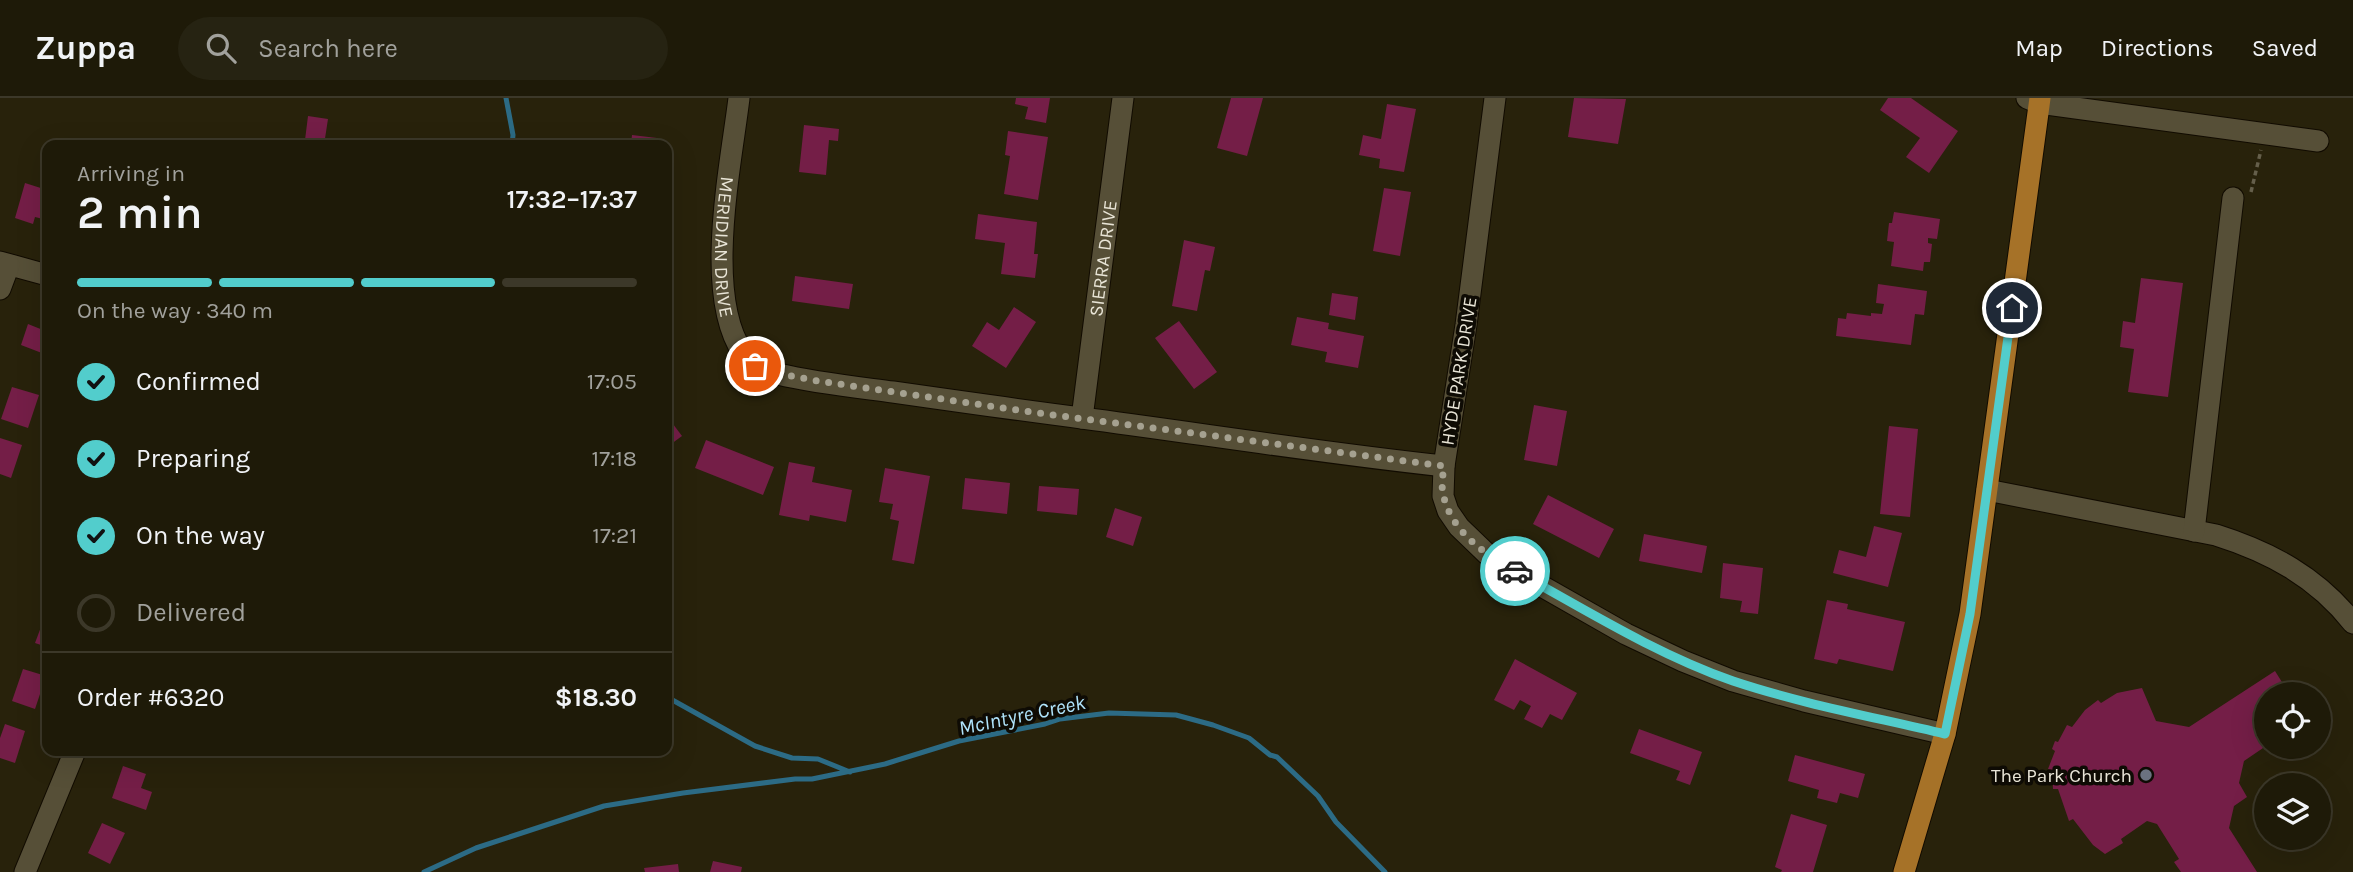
<!DOCTYPE html>
<html lang="en">
<head>
<meta charset="utf-8">
<style>
	body { margin:0; font-family:Karla,sans-serif; background:#262312; color:#f1f3f6; height:100vh; display:flex; flex-direction:column; font-size:26px; white-space:nowrap }
	* { box-sizing:border-box; margin:0 }
	p { font-size:23px; color:#a1a19c }
	.icon { flex:none; width:38px; height:38px; fill:none; stroke:currentColor; stroke-width:2; stroke-linecap:round; stroke-linejoin:round }
	.map { position:relative; flex:1; overflow:hidden }
	.sheet { position:absolute; left:42px; top:42px; width:630px; height:616px; display:flex; flex-direction:column; background:#1e1a08; border-radius:14px; box-shadow:0 7px 28px #0002,0 0 0 2px #3c3829 }
	.sheet>* { flex:none }
	.buttons { position:absolute; left:2254px; top:584px; display:grid; gap:14px }
	.buttons a { display:grid; place-items:center; width:77px; height:77px; border-radius:50%; background:#1e1a08; box-shadow:0 7px 28px #0002,0 0 0 2px #3c3829; font-size:35px }
	.pin { position:absolute; display:grid; place-items:center; width:60px; height:60px; color:#fff; margin:-30px; border:4px solid #fff; border-radius:50%; box-shadow:0 2px 7px #0007 }
	.courier { position:absolute; display:grid; place-items:center; width:70px; height:70px; margin:-35px; border:5px solid #52cdcc; border-radius:50%; background:#fff; color:#222; box-shadow:0 2px 9px #0007 }
	.head em { font-style:normal; font-weight:600 }
	.head div { display:flex; flex-direction:column-reverse }
	.head { display:flex; align-items:center; justify-content:space-between; height:119px; padding:0 35px }
	h1 { font-size:46px; font-weight:600; line-height:52px }
	.bar { display:grid; grid-template-columns:repeat(4,1fr); gap:10px 7px; align-content:center; height:84px; padding:0 35px }
	.bar i { height:9px; border-radius:5px; background:#3c3829 }
	.bar .current { background:#52cdcc }
	.bar p { grid-column:span 4 }
	.line { display:flex; align-items:center; gap:18px; padding:0 35px; border-top:2px solid #3c3829 }
	.line div { flex:1 }
	ol { padding:0 35px; list-style:none }
	li { display:flex; align-items:center; gap:21px; height:77px }
	li p { margin-inline-start:auto }
	li .icon { padding:7px; border-radius:50%; background:#52cdcc; color:#111; stroke-width:4 }
	li:last-child { color:#a1a19c }
	li i { width:38px; height:38px; border:4px solid #3c3829; border-radius:50% }
	header { display:flex; align-items:center; gap:42px; box-sizing:border-box; height:98px; padding:0 35px; background:#1e1a08; border-bottom:2px solid #3c3829 }
	header strong { font-size:33px }
	nav { display:flex; gap:38px; margin-inline-start:auto; font-size:24px }
	.search { width:490px; height:63px; background:#262312; display:flex; align-items:center; gap:18px; box-sizing:border-box; padding:0 24px; border-radius:38px; color:#a1a19c; font-size:26px }
	.map>svg:first-child { display:block }
	.lines { fill:none; stroke-linecap:round; stroke-linejoin:round }
	.stream { stroke:#2c6b85; stroke-width:5 }
	.building { fill:#741e47 }
	.minor-casing { stroke:#110b00; stroke-width:23 }
	.major-casing { stroke:#110b00; stroke-width:23 }
	.path { stroke:#655f4b; stroke-width:3.5; stroke-dasharray:5 3.5; stroke-linecap:butt }
	.minor { stroke:#564f37; stroke-width:21 }
	.major { stroke:#a67228; stroke-width:21 }
	.done { stroke:#a5a190; stroke-width:7; stroke-dasharray:0 12.6 }
	.route { stroke:#52cdcc; stroke-width:9 }
	.worship-dot { fill:#6b7280; stroke:#0e0b04; stroke-width:2.5 }
	.labels { text-anchor:middle; stroke-width:7; stroke-linejoin:round; paint-order:stroke }
	.street-label { font-size:19px; fill:#e9e5d7; stroke:#0e0b04 }
	.poi-label { font-size:19px; fill:#e9e5d7; stroke:#0e0b04; text-anchor:end }
	.water-label { font-size:21px; font-style:italic; fill:#b0e4fc; stroke:#0e0b04 }
</style>
</head>
<body>
<header>
<strong>Zuppa</strong>
<div class="search"><svg class="icon" aria-label="search" viewBox="0 0 24 24"><circle cx="10" cy="10" r="6"/><path d="M15 15l6 6"/></svg>Search here</div>
<nav><a>Map</a><a>Directions</a><a>Saved</a></nav>
</header>
<div class="map">
<svg width="2353" height="774" viewBox="0 0 2353 774">
	<rect width="100%" height="100%" fill="#28220b"/>
	<g class="lines">
		<!-- stream -->
		<path class="stream" d="M506 0 513 37 512 47
			M667 599 755 648 792 660 818 661 850 674
			M424 774 476 750 604 708 683 695 795 681H812L885 666 959 643 1045 626 1060 621 1109 615 1176 617 1213 627 1249 640 1270 657 1277 659 1318 698 1336 724 1385 774"/>
	</g>
	<!-- building -->
	<path class="building" d="M1016 0H1050L1046 25 1025 21 1028 9 1015 6Z
		M1231 0H1263L1247 58 1217 50Z
		M1574 0 1626 1 1618 46 1568 39Z
		M1888 0H1911L1958 33 1929 75 1906 59 1920 40 1880 12Z
		M1387 6 1416 11 1404 74 1379 70 1380 61 1359 57 1363 37 1381 41Z
		M308 18 328 21 324 47H297L298 41 305 42Z
		M804 27 839 31 838 43 829 42 826 77 799 74Z
		M1008 33 1048 39 1038 102 1004 96 1010 58 1005 57Z
		M632 37 657 40 656 47H631Z
		M25 85 47 92V122L35 119 33 126 15 120Z
		M1384 90 1411 94 1400 158 1373 153Z
		M1894 114 1940 121 1937 141 1928 140V145L1932 146 1930 164H1924L1923 173 1891 168 1894 144 1887 143 1889 125H1892Z
		M978 116 1037 124 1034 156H1038L1035 180 1001 176 1005 145 975 141Z
		M1184 142 1215 149 1210 173 1205 172 1197 213 1172 208Z
		M795 178 853 186 849 211 792 203Z
		M2141 180 2183 185 2168 299 2128 294 2134 251 2120 249 2123 223 2135 225Z
		M1878 186 1927 193 1924 217 1915 216 1911 247 1836 238 1838 220 1846 221 1847 215 1871 218V215L1882 216 1884 206 1876 205Z
		M1332 195 1358 199 1355 222 1329 217Z
		M1014 209 1036 224 1006 270 972 248 987 224 999 232Z
		M1297 219 1329 225 1328 231 1364 238 1358 270 1325 264 1327 254 1291 247Z
		M47 220V257L21 247 28 226 43 232Z
		M1179 223 1217 274 1194 291 1155 240Z
		M12 289 39 297 28 330 1 321Z
		M1534 307 1567 313 1557 368 1524 362Z
		M667 318 682 338 667 349Z
		M1889 328 1918 331 1910 419 1880 416Z
		M0 340 22 347 11 380 0 376Z
		M706 342 774 369 763 397 695 370Z
		M789 364 815 369 812 384 852 392 846 424 810 417 809 423 779 417Z
		M885 370 930 378 914 466 892 462 899 423 890 421 893 406 879 404Z
		M965 380 1010 385 1007 416 962 411Z
		M1039 388 1079 391 1077 417 1037 413Z
		M1548 397 1614 431 1599 460 1533 426Z
		M1115 410 1142 419 1133 448 1106 439Z
		M1874 428 1902 435 1888 489 1833 475 1839 452 1866 459Z
		M1644 436 1707 448 1702 475 1639 463Z
		M1723 465 1763 470 1758 516 1740 514 1742 503 1720 500Z
		M1827 502 1848 506 1847 511 1905 524 1893 573 1839 561 1837 566 1814 561Z
		M47 513V549L35 545Z
		M1515 561 1577 595 1562 622 1550 616 1542 630 1524 621 1531 608 1520 602 1514 612 1494 602Z
		M23 571 46 578 35 611 12 603Z
		M2275 573 2290 597H2266V648L2244 663 2239 685 2247 699 2234 708 2229 730 2257 774H2181L2174 764 2179 761 2157 726 2147 723 2121 741 2123 745 2105 756 2093 747 2073 721 2069 723 2058 691H2053L2052 672 2048 671 2055 653 2052 651 2055 643 2058 644 2067 627 2072 629 2085 612 2098 602 2101 605 2117 595 2142 590 2156 623 2189 629Z
		M5 626 25 633 15 665 0 660V640Z
		M1639 631 1702 654 1690 687 1676 682 1680 673 1630 655Z
		M1795 657 1865 676 1858 700 1840 695 1837 705 1817 700 1819 692 1788 683Z
		M123 668 146 676 141 690 152 694 146 712 112 700Z
		M1791 716 1827 727 1813 774H1781L1782 772 1775 769Z
		M102 725 125 735 110 766 88 755Z
		M713 763 742 769 741 774H710Z
		M678 766 679 774H645L644 770Z"/>
	<g class="lines">
		<defs>
			<g id="minor">
				<path id="s1" d="M739 0C731 67 703 197 743 255 751 267 765 272 778 276 816 285 855 289 893 294 956 303 1019 312 1082 320 1203 336 1323 355 1444 368"/>
				<path d="M1495 0 1466 227 1444 368 1443 398 1448 413 1459 429 1487 456 1510 470 1626 536 1683 563 1733 583 1804 603 1945 636"/>
				<path d="M2027 0 2039 5 2318 43"/>
				<path d="M0 164 47 177"/>
				<path d="M0 191 9 167"/>
				<path id="s2" d="M1082 320 1123 0"/>
				<path d="M1987 392 2216 437C2270 454 2317 479 2353 525"/>
				<path d="M2194 433 2233 100"/>
				<path d="M25 774 75 653"/>
			</g>
			<path id="major" d="M1904 774 1945 636 1970 516 2040 0"/>
		</defs>
		<!-- minor casing -->
		<use href="#minor" class="minor-casing"/>
		<!-- major casing -->
		<use href="#major" class="major-casing"/>
		<!-- path -->
		<path class="path" d="M2251 94 2261 52"/>
		<!-- minor -->
		<use href="#minor" class="minor"/>
		<!-- major -->
		<use href="#major" class="major"/>
	</g>
	<g class="lines">
		<!-- done -->
		<path class="done" d="M755 268 776 275 818 283 1031 314 1444 368C1443 377 1441 386 1443 395 1449 431 1485 457 1515 473"/>
		<!-- route -->
		<path class="route" d="M1515 473C1586 512 1656 556 1733 583 1802 606 1874 619 1945 636L1970 516 2012 210"/>
	</g>
	<!-- markers -->
	<circle class="worship-dot" cx="2146" cy="677" r="7"/>
	<g class="labels">
		<!-- street labels -->
		<g class="street-label">
			<text dy="7" stroke="none"><textPath href="#s1" startOffset="150">MERIDIAN DRIVE</textPath></text>
			<text dy="7" stroke="none"><textPath href="#s2" startOffset="161">SIERRA DRIVE</textPath></text>
			<text transform="translate(1458 273) rotate(-81)" y="7">HYDE PARK DRIVE</text>
		</g>
		<!-- poi labels -->
		<g class="poi-label">
			<text x="2132" y="684">The Park Church</text>
		</g>
		<!-- water labels -->
		<g class="water-label">
			<text transform="translate(1022 617) rotate(-12)" y="7">McIntyre Creek</text>
		</g>
	</g>
</svg>
<div class="buttons">
<a><svg class="icon" aria-label="locate" viewBox="0 0 24 24"><circle cx="12" cy="12" r="6"/><path d="M12 2v4M12 18v4M2 12h4M18 12h4"/></svg></a>
<a><svg class="icon" aria-label="layers" viewBox="0 0 24 24"><path d="M12 4l9 5-9 5-9-5zM3 14l9 5 9-5"/></svg></a>
</div>
<div class="pin" style="left:755px;top:268px;background:#ea580c"><svg class="icon" aria-label="bag" viewBox="0 0 24 24"><path d="M5 8h14l-1 12H6zM9 8a3 3 0 0 1 6 0"/></svg></div>
<div class="pin" style="left:2012px;top:210px;background:#1f2937"><svg class="icon" aria-label="home" viewBox="0 0 24 24"><path d="M3 11l9-7 9 7M6 9v11h12V9"/></svg></div>
<div class="courier" style="left:1515px;top:473px"><svg class="icon" aria-label="car" viewBox="0 0 24 24"><path d="M5 17H2v-5l4-1 3-4h7l3 4 3 1v5h-3M9 17h6M6 11h13"/><circle cx="7" cy="17" r="2"/><circle cx="17" cy="17" r="2"/></svg></div>
<section class="sheet">
<div class="head"><div><h1>2 min</h1><p>Arriving in</p></div><em>17:32–17:37</em></div>
<div class="bar"><i class="current"></i><i class="current"></i><i class="current"></i><i></i><p>On the way · 340 m</p></div>
<ol>
<li><svg class="icon" aria-label="check" viewBox="0 0 24 24"><path d="M5 12l5 5 9-10"/></svg>Confirmed<p>17:05</p></li>
<li><svg class="icon" aria-label="check" viewBox="0 0 24 24"><path d="M5 12l5 5 9-10"/></svg>Preparing<p>17:18</p></li>
<li><svg class="icon" aria-label="check" viewBox="0 0 24 24"><path d="M5 12l5 5 9-10"/></svg>On the way<p>17:21</p></li>
<li><i></i>Delivered</li>
</ol>
<div class="line" style="height:91px"><div>Order #6320</div><b>$18.30</b></div>
</section>
</div>
</body>
</html>
